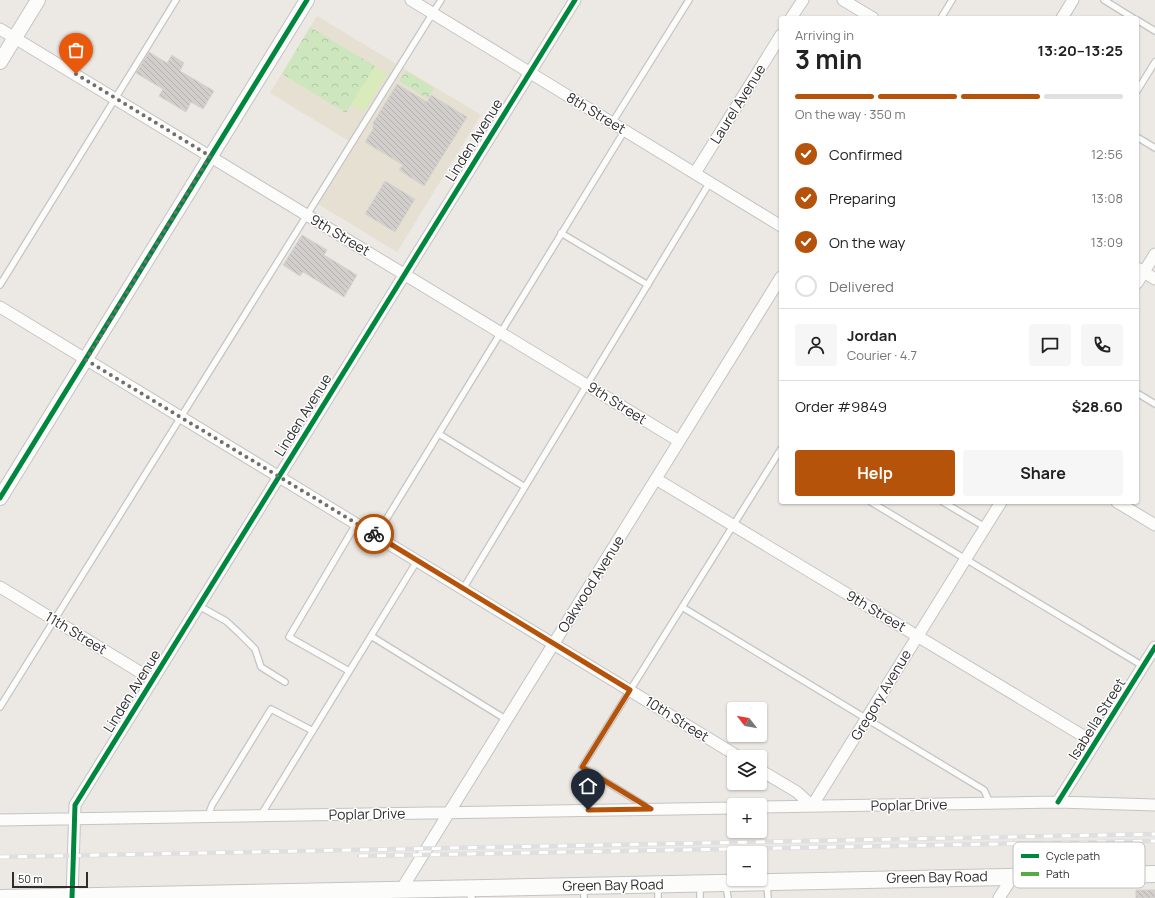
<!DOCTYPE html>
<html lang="en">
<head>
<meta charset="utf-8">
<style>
	body { margin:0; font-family:Manrope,sans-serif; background:#f6f6f6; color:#222; height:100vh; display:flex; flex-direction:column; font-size:15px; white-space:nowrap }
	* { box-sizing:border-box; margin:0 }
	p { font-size:13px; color:#767676 }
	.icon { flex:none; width:22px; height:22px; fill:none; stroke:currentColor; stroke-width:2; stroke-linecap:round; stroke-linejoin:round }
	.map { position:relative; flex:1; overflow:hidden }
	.details { position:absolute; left:779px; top:16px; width:360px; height:488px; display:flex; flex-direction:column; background:#fff; border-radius:4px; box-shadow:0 1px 3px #0004 }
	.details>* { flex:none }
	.needle { width:26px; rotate:301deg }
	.controls { position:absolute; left:727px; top:702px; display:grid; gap:8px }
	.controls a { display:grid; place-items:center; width:40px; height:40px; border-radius:4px; background:#fff; box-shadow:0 1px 3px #0004; font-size:20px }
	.scale { position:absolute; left:12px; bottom:10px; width:76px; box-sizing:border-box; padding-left:4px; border:2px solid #2e2e2e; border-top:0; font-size:11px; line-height:14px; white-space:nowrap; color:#2e2e2e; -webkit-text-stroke:3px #fff; paint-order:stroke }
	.pin { position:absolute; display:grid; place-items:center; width:34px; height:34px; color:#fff; margin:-41px -17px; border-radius:50% 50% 50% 0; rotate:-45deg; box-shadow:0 0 4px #0007 }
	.pin .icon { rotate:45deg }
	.courier { position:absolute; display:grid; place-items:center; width:40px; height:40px; margin:-20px; border:3px solid #b45309; border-radius:50%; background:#fff; color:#222; box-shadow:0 1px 5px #0007 }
	.head em { font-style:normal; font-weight:700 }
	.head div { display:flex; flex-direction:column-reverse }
	.head { display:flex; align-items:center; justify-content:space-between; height:68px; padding:0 16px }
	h1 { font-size:26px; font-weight:700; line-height:30px }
	.bar { display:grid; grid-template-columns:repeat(4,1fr); gap:6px 4px; align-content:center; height:48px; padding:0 16px }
	.bar i { height:5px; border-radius:3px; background:#e0e0e0 }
	.bar .on { background:#b45309 }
	.bar p { grid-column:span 4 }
	.line { display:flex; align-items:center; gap:10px; padding:0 16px; border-top:1px solid #e0e0e0 }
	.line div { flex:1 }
	.round { display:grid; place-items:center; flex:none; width:42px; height:42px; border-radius:4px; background:#f6f6f6 }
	ol { padding:0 16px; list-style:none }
	li { display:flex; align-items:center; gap:12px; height:44px }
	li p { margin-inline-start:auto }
	li .icon { padding:4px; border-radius:50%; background:#b45309; color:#fff; stroke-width:4 }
	li:last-child { color:#767676 }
	li i { width:22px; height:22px; border:2px solid #e0e0e0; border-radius:50% }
	.button { display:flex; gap:8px; margin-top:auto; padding:8px 16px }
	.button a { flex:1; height:46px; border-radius:4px; background:#b45309; color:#fff; font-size:16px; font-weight:700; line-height:46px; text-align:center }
	.button a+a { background:#f6f6f6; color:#222 }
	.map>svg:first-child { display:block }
	.education { fill:#e6e0d3 }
	.park { fill:url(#park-crowns) }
	.pitch { fill:#d9eabb }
	.building { fill:url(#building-back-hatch); stroke:#d7d4d0 }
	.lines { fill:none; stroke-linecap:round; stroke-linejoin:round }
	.service-casing { stroke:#c5c4c5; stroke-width:8 }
	.minor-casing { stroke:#c5c4c5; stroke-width:13 }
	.tertiary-casing { stroke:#c5c4c5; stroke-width:16 }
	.secondary-casing { stroke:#c5c4c5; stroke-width:18 }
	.service { stroke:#fcfcfb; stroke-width:5.5 }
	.minor { stroke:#fcfcfb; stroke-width:11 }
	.tertiary { stroke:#fcfcfb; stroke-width:14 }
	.secondary { stroke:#fcfcfb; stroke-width:16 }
	.rail-casing { stroke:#dfdfe1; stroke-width:4.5 }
	.rail { stroke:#fff; stroke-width:3; stroke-dasharray:9; stroke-linecap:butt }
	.quiet { stroke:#54ab44; stroke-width:4; stroke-dasharray:8 4; stroke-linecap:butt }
	.cycleway-casing { stroke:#fff; stroke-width:8 }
	.cycleway { stroke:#00873e; stroke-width:5 }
	.done { stroke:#706f6e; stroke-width:4; stroke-dasharray:0 7.2 }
	.route { stroke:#b45309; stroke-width:5 }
	.labels { text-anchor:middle; stroke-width:3; stroke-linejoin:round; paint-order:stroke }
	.street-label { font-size:14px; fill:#2e2e2e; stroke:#fff }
	.key { fill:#fff; stroke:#c0c0c0; stroke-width:1 }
	.key-label { font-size:11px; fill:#2e2e2e }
</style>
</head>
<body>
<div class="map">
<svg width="1155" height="898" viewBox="0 0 1155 898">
	<defs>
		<pattern id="park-crowns" width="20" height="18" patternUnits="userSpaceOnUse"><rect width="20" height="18" fill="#cee6be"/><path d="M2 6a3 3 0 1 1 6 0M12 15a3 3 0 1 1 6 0" fill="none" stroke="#b1c6a4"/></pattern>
		<pattern id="building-back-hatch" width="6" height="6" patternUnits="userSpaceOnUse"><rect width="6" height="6" fill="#d1cecb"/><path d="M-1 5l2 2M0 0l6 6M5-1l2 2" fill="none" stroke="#b4b1af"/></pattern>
	</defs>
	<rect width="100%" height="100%" fill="#ece8e4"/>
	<!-- education -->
	<path class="education" d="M317 16 481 115 397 252 318 204 354 144 270 93Z"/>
	<!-- park -->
	<path class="park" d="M310 27 375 66 346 113 282 74Z
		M406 71 434 88 428 99 399 81Z"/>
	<!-- pitch -->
	<path class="pitch" d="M375 66 387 74 364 112 351 104Z"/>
	<!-- building -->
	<path class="building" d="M149 52 167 63 172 55 184 63 180 71 214 91 203 109 191 102 186 112 159 96 163 89 136 73Z
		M397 84 427 102 431 95 467 117 424 186 399 170 403 165 365 142 373 129V123Z
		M385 181 415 199 395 232 365 214Z
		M302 235 327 250 324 255 357 275 344 297 303 272 300 276 283 265Z
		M1136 890H1155V898H1136Z"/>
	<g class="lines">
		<defs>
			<path id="service" d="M1104 0 1133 18
				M941 18 952 0
				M1137 20 1155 31
				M1137 91 1155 62
				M612 123 689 0
				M1137 137 1155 148
				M561 233 648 285
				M0 285 176 0
				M1137 393 1155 404
				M439 434 525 487
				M871 502 1143 666
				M943 502 985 527
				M376 536 625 130
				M463 589 710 182
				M199 606 226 621 238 632 255 649 261 667 285 682
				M682 607 984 790 990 803
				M371 636 507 720
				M349 671 289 637 356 524
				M0 707 441 0
				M647 807 582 767 781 449
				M261 815 417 561
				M208 816 212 805 271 709 313 731
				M767 884 768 898
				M726 885 728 898
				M584 886V898
				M658 886V898
				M465 890 472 898
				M700 898V885"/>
			<path id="minor" d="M411 0 781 226
				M843 0 873 18
				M791 18 803 0
				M1062 18 1073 0
				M0 29 679 441
				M695 173 781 35
				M1137 268 1155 279
				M1137 283 1155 254
				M0 307 739 757
				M656 479 1095 743
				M1117 502 1155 525
				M0 587 153 680
				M760 770 797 792 812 806 1001 502
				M1058 802 1155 647
				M760 807 1058 802 1155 805
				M0 820 734 808
				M401 890 781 277
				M72 898 75 805 575 0
				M999 898 1013 876"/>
			<path id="tertiary" d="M0 62 38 0
				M0 498 307 0"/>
			<path id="secondary" d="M0 898 1155 874"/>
		</defs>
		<!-- service casing -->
		<use href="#service" class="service-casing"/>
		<!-- minor casing -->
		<use href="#minor" class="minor-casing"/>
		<!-- tertiary casing -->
		<use href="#tertiary" class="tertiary-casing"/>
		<!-- secondary casing -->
		<use href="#secondary" class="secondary-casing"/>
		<!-- service -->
		<use href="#service" class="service"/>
		<!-- minor -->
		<use href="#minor" class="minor"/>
		<!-- tertiary -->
		<use href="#tertiary" class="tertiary"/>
		<!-- secondary -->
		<use href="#secondary" class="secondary"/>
		<defs>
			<path id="rail" d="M359 856 1155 841
				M0 857 1155 834"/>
		</defs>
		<!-- rail casing -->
		<use href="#rail" class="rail-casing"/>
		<!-- rail -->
		<use href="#rail" class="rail"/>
		<!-- quiet -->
		<path class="quiet" d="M1021 861 1031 860"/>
		<defs>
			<path id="cycleway" d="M0 498 307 0
				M1058 802 1155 647
				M72 898 75 805 575 0"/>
		</defs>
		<!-- cycleway casing -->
		<use href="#cycleway" class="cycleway-casing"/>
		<!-- cycleway -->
		<use href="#cycleway" class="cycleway"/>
	</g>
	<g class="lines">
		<!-- done -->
		<path class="done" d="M76 74 210 156 86 360 374 534"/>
		<!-- route -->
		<path class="route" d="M374 534 630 690 582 767 651 809 588 810"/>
	</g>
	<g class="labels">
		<!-- street labels -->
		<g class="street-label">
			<text transform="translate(738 104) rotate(-58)" y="5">Laurel Avenue</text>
			<text transform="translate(596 113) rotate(31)" y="5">8th Street</text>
			<text transform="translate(474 140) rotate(-58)" y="5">Linden Avenue</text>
			<text transform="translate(340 235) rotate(31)" y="5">9th Street</text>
			<text transform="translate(617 403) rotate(32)" y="5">9th Street</text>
			<text transform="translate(303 415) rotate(-58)" y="5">Linden Avenue</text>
			<text transform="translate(591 584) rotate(-58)" y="5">Oakwood Avenue</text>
			<text transform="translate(876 611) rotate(31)" y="5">9th Street</text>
			<text transform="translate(76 633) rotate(31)" y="5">11th Street</text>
			<text transform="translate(132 691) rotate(-58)" y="5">Linden Avenue</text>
			<text transform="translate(881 695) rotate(-59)" y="5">Gregory Avenue</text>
			<text transform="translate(677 719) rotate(32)" y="5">10th Street</text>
			<text transform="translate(1097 719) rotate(-58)" y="5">Isabella Street</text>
			<text transform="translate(909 805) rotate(-1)" y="5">Poplar Drive</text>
			<text transform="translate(367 814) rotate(-1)" y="5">Poplar Drive</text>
			<text transform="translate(937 877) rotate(-1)" y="5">Green Bay Road</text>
			<text transform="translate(613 885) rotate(-1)" y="5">Green Bay Road</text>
		</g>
	</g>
	<!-- legend -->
	<rect x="1013" y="842" width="132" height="46" rx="6" class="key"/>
	<rect x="1021" y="854" width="18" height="4" fill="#00873e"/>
	<rect x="1021" y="872" width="18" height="4" fill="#54ab44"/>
	<g class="key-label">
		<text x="1046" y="860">Cycle path</text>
		<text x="1046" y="878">Path</text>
	</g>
</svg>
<div class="controls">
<a><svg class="needle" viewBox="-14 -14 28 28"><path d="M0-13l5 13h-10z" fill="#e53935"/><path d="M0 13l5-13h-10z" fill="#767676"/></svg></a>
<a><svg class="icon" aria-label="layers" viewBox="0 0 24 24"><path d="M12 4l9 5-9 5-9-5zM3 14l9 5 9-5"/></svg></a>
<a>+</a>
<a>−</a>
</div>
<div class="scale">50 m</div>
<div class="pin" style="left:76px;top:74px;background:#ea580c"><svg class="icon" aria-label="bag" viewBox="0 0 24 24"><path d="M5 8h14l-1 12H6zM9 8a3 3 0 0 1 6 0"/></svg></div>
<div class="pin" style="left:588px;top:810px;background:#1f2937"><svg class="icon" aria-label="home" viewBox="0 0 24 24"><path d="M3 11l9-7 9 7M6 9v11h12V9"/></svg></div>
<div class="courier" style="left:374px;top:534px"><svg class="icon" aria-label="bike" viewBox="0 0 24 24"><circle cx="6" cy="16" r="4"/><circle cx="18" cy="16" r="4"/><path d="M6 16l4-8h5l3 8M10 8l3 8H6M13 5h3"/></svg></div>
<section class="details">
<div class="head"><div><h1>3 min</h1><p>Arriving in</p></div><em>13:20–13:25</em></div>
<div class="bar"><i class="on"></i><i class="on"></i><i class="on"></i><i></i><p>On the way · 350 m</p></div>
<ol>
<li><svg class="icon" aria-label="check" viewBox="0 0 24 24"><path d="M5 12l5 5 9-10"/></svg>Confirmed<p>12:56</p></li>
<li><svg class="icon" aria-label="check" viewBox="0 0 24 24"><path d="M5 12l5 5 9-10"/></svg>Preparing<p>13:08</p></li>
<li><svg class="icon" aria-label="check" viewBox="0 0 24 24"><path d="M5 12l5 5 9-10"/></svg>On the way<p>13:09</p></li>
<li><i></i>Delivered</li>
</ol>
<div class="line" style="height:72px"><a class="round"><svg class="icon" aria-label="person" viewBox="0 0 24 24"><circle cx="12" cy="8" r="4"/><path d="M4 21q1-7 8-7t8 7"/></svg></a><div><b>Jordan</b><p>Courier · 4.7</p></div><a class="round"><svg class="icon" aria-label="chat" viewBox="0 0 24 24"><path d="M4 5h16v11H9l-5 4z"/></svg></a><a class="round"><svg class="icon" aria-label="phone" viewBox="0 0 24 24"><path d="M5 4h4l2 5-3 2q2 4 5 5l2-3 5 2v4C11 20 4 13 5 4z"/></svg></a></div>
<div class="line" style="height:52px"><div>Order #9849</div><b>$28.60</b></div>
<div class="button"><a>Help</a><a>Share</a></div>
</section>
</div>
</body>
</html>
